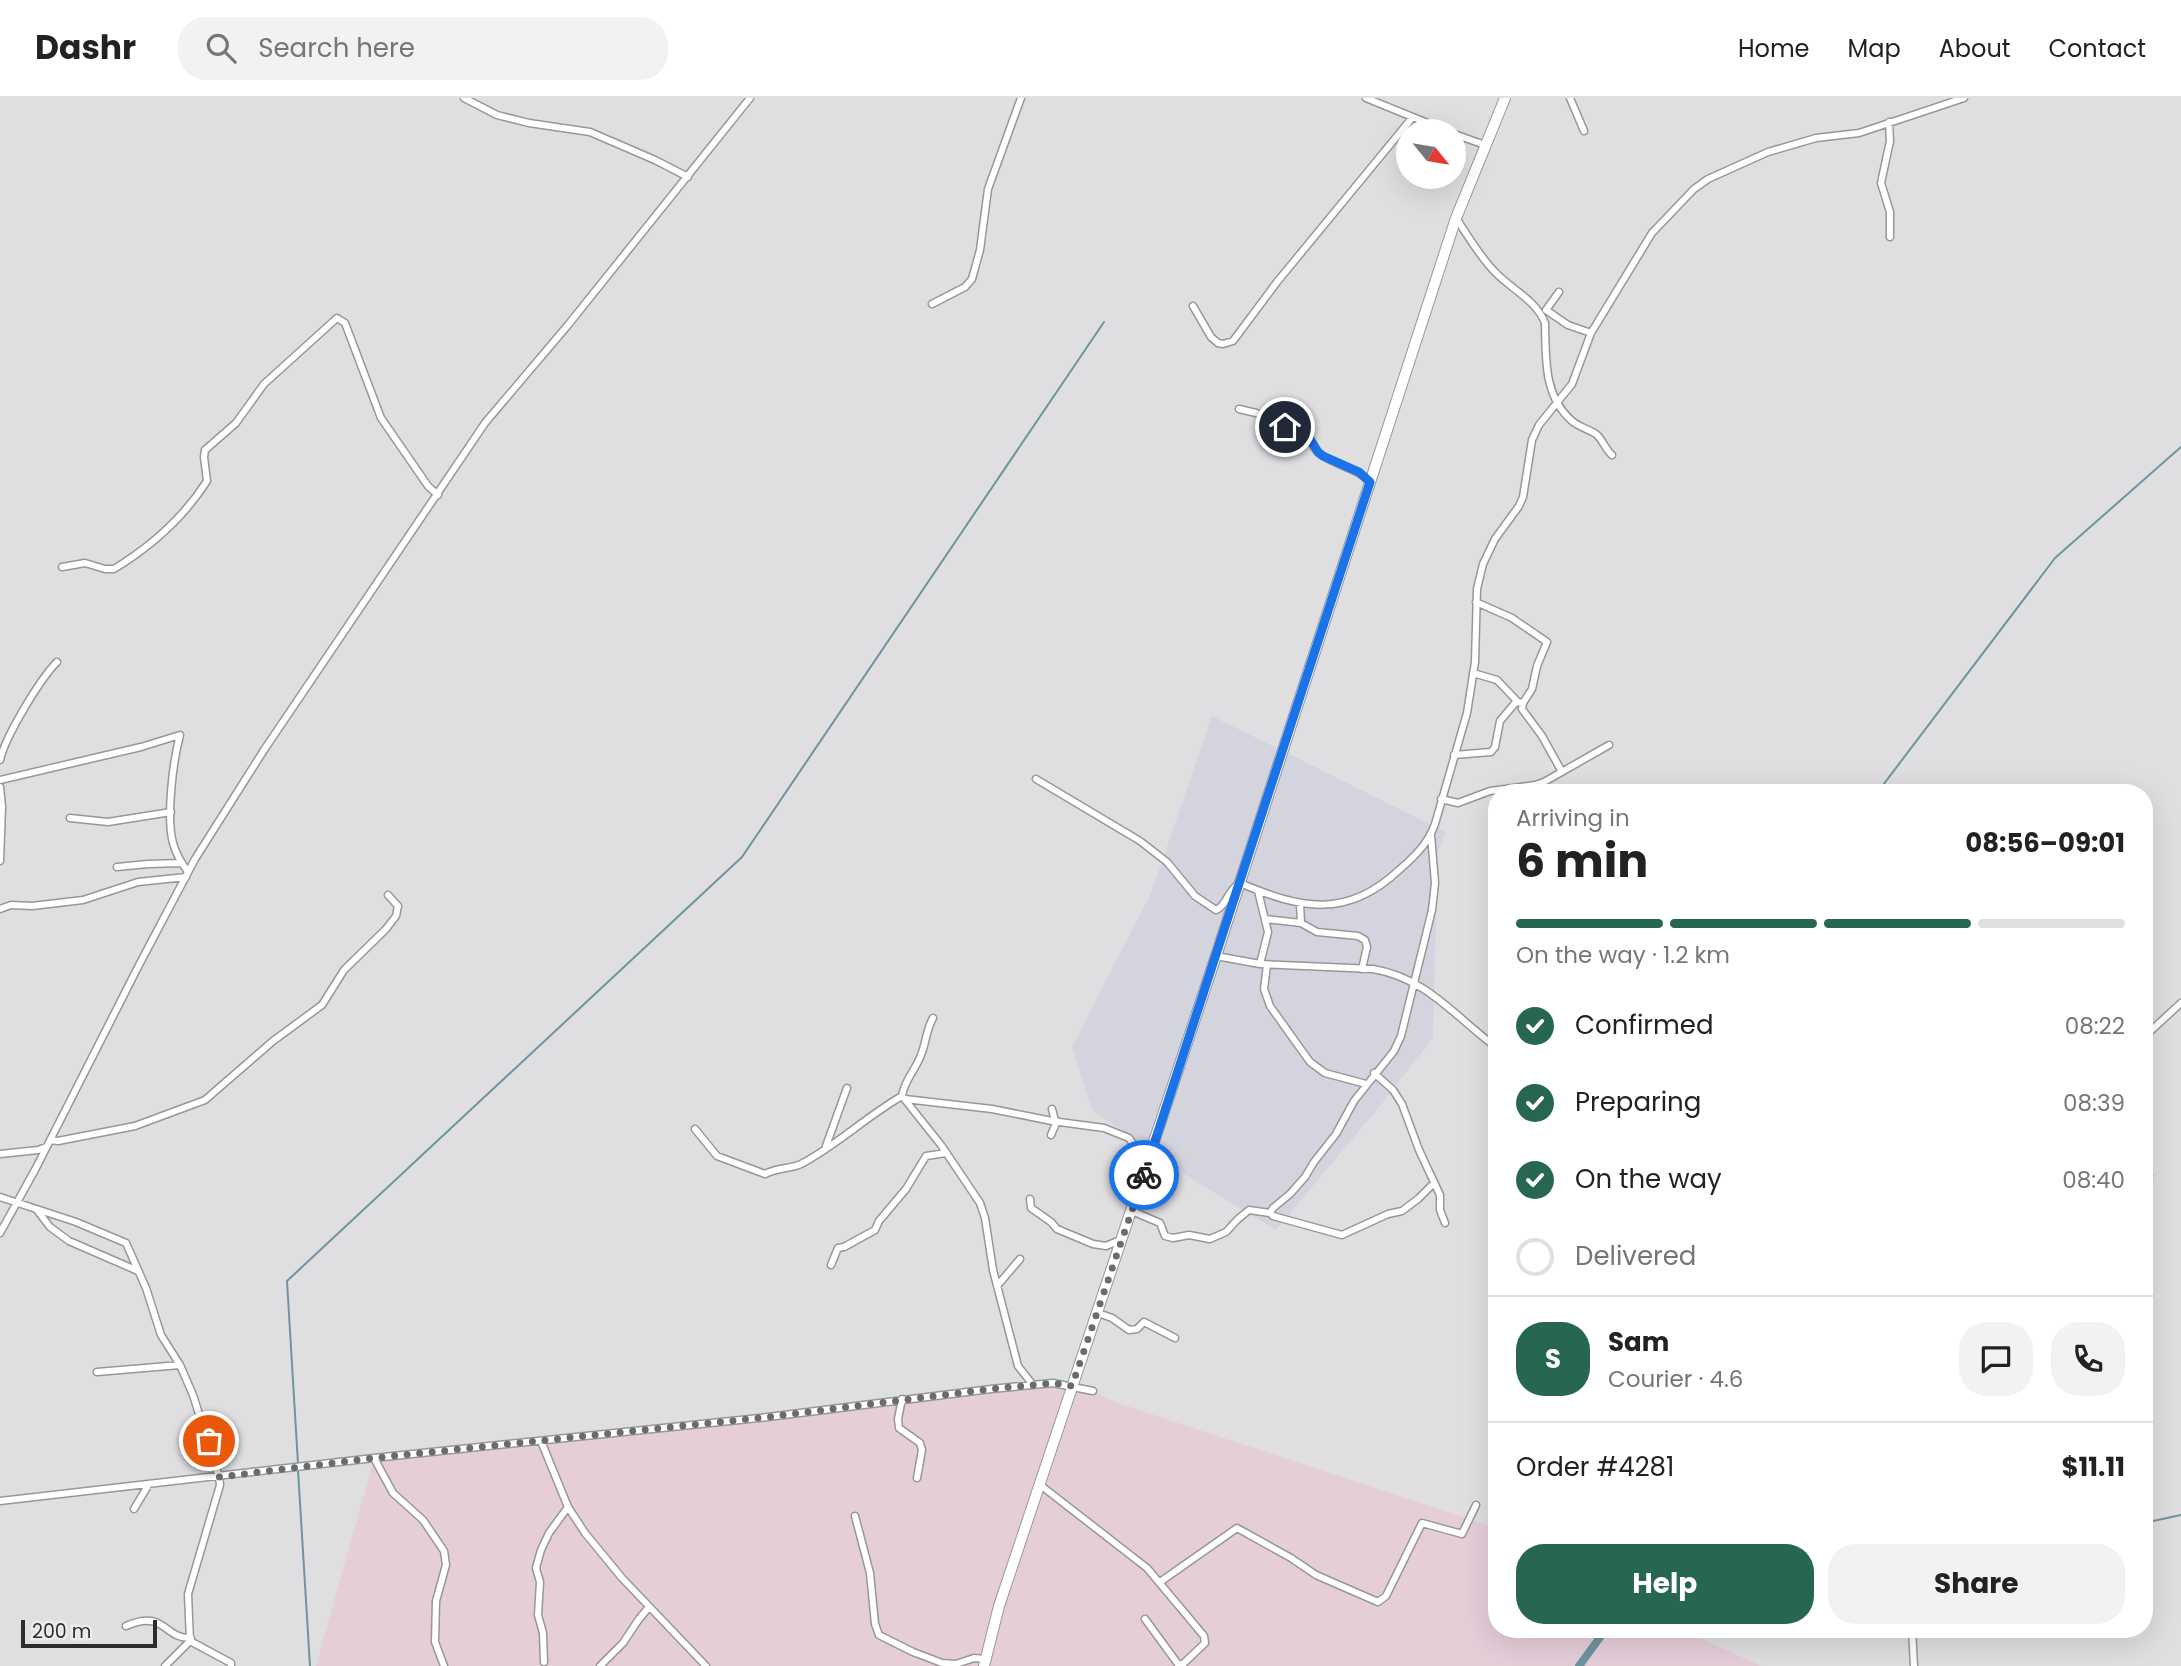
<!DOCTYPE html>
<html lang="en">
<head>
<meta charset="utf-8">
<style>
	body { margin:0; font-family:Poppins,sans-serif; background:#f2f2f2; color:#222; height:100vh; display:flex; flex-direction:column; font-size:26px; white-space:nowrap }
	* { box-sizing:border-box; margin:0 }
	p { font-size:23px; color:#767676 }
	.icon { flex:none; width:38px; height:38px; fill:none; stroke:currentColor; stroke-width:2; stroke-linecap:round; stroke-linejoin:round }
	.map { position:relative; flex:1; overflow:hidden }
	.details { position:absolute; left:1488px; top:686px; width:665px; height:854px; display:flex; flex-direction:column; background:#fff; border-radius:28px; box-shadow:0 7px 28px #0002 }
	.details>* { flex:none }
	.needle { width:46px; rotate:120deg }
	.fabs { position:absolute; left:1396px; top:21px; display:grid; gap:14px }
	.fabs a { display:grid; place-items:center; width:70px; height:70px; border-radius:50%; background:#fff; box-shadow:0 7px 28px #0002; font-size:35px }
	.scale { position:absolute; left:21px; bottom:18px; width:136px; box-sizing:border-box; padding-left:7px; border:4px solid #2c2c2d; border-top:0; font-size:19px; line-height:24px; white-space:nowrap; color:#2c2c2d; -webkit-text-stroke:5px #ececef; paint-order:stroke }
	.pin { position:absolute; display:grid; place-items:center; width:60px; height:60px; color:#fff; margin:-30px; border:4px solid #fff; border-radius:50%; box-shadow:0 2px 7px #0007 }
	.courier { position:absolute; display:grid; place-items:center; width:70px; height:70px; margin:-35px; border:5px solid #1a73e8; border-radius:50%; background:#fff; color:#222; box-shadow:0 2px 9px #0007 }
	.overview em { font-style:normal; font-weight:700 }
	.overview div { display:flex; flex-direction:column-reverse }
	.overview { display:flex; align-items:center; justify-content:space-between; height:119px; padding:0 28px }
	h1 { font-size:46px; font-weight:700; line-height:52px }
	.bar { display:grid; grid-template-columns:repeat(4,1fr); gap:10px 7px; align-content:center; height:84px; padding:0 28px }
	.bar i { height:9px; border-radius:5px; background:#e0e0e0 }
	.bar .selected { background:#266653 }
	.bar p { grid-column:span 4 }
	.line { display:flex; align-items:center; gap:18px; padding:0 28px; border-top:2px solid #e0e0e0 }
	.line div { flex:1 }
	.round { display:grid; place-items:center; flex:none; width:74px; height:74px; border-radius:28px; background:#f2f2f2 }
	ol { padding:0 28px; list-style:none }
	li { display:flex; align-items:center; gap:21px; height:77px }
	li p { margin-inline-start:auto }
	li .icon { padding:7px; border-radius:50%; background:#266653; color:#fff; stroke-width:4 }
	li:last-child { color:#767676 }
	li i { width:38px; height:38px; border:4px solid #e0e0e0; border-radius:50% }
	.action { display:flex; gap:14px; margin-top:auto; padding:14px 28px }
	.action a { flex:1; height:80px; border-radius:28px; background:#266653; color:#fff; font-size:28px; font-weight:700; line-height:80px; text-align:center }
	.action a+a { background:#f2f2f2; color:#222 }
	header { display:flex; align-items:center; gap:42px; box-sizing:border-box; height:98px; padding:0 35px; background:#fff; border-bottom:2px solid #e0e0e0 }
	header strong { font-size:33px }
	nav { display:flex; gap:38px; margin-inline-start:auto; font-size:24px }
	.search { width:490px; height:63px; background:#f2f2f2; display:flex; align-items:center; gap:18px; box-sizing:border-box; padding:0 24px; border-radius:28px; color:#767676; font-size:26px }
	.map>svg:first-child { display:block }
	.built { fill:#d4d4de }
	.industrial { fill:#e6ced9 }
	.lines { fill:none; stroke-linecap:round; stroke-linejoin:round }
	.stream { stroke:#6e949f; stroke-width:2 }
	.river { stroke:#6e949f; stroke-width:8 }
	.minor-casing { stroke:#97979a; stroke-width:9 }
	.highway-casing { stroke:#97979a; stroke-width:12 }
	.minor { stroke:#fff; stroke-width:6 }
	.highway { stroke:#fff; stroke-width:10 }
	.done { stroke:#6b6b6c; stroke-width:7; stroke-dasharray:0 12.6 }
	.route { stroke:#1a73e8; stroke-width:9 }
</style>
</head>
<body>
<header>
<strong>Dashr</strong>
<div class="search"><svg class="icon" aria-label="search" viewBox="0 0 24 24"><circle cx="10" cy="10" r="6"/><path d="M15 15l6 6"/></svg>Search here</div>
<nav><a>Home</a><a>Map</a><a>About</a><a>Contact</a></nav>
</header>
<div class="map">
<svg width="2181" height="1568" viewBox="0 0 2181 1568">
	<rect width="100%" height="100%" fill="#dfdfe2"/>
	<!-- built -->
	<path class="built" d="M1212 618 1446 734 1434 765 1436 822 1433 939 1384 1003 1276 1132 1198 1085 1092 1012 1072 949 1151 795Z"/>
	<!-- industrial -->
	<path class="industrial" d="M1061 1287 1091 1297 1093 1293 1115 1304 1496 1430V1531H1680L1761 1568H316L374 1360Z"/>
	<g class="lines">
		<!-- stream -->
		<path class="stream" d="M1877 695 2055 460 2181 349
			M298 1366 287 1183 742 759 1104 224
			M298 1372 310 1568
			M2144 1425 2181 1417"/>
		<!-- river -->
		<path class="river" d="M1579 1568 1606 1531"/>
		<defs>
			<path id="minor" d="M464 0 497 17 529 25 590 34 655 62 688 79
				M1366 0 1447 33
				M1570 0 1584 33
				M1889 24 1890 43 1881 85 1890 114V139
				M1454 36 1485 47
				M1456 120C1468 138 1480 159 1495 174 1511 191 1536 202 1545 225 1546 259 1543 298 1572 323 1579 329 1588 331 1596 336 1603 342 1605 351 1612 357
				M932 206 965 189 972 181 980 152 988 91 1021 0
				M1193 208 1211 239 1218 245 1223 246 1233 243 1277 184 1412 20
				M1546 212 1568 227 1591 235
				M1546 212 1559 194
				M1239 311 1256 315 1306 339C1313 344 1314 352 1320 356 1336 368 1356 369 1370 384
				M62 469 85 465 105 471H114C150 449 184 419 207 383L204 359 205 352 236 325 264 286 337 220 345 225 381 320 428 388 438 397
				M1476 504 1512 520 1547 544 1537 568 1532 591 1523 605 1522 611 1542 638 1562 674
				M1473 575 1497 582 1518 604
				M1454 657 1491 654 1495 649 1500 623 1516 604 1523 605
				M0 662C5 639 40 581 57 564
				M1036 681 1140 743 1167 764 1195 798 1216 812C1227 808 1227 792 1240 785 1301 811 1347 821 1399 772 1414 759 1428 746 1435 726L1467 615 1475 564 1477 491 1483 466 1495 441 1519 408 1523 399 1532 342 1539 327 1572 286 1591 235 1652 135 1694 91 1708 81 1768 54 1816 40 1859 35 1964 0
				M0 682 141 649 180 637C173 663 166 719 173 745 176 756 182 766 188 774
				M0 689 2 709 0 763
				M1441 701 1458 705 1490 693 1535 687 1544 684 1609 647
				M70 720 108 724 171 714
				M117 769 148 766 182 765
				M1258 793 1268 834 1260 866
				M1300 806 1301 825 1317 834 1358 838 1365 842 1367 849 1362 871
				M0 811 11 807 32 808 83 802 138 784 186 779
				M1266 821 1301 825
				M1216 858 1260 866 1373 871C1427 880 1455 919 1496 949
				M1267 867 1264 891 1270 908 1310 964 1325 975 1366 986
				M933 920C926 932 926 945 921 957 916 971 904 983 902 998L941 1047 980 1105 985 1120 993 1172 1018 1268 1033 1287
				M2144 939 2181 905
				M1374 975 1393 992 1402 1006 1419 1052 1440 1097V1112L1445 1125
				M905 1001 992 1011 1052 1023 1104 1030 1129 1040 1147 1067
				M1052 1011 1055 1023
				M695 1031 717 1058 765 1076C778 1069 791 1071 801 1066 837 1047 867 1018 902 998
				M1051 1037 1057 1023
				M50 1042 58 1043 135 1028 205 1002 273 943 322 907 344 872 386 831 396 818 398 808 388 797
				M826 1048 847 990
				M0 1056 38 1052 46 1049
				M2144 1083 2149 1077
				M0 1099 76 1124 126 1145 146 1190 161 1237 180 1267 193 1297 219 1379 220 1387 188 1496 190 1543 165 1568
				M1030 1101 1031 1110 1051 1124 1057 1131 1093 1146 1106 1148 1120 1142
				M37 1112 50 1129 69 1143 138 1173
				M1132 1113 1160 1125 1165 1138 1173 1140 1189 1137 1210 1141 1226 1134 1238 1121 1249 1112 1270 1115 1273 1118 1342 1137 1388 1116 1402 1113 1418 1101 1434 1085
				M1270 1115 1273 1110 1290 1096 1305 1079 1314 1064 1336 1036 1354 1003 1394 953 1401 938 1432 812 1435 785 1431 737
				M0 1135 36 1070 138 869 195 761 264 652 485 325 568 227 750 0
				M831 1167 838 1150 844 1149 875 1132 879 1123 906 1091 926 1058 946 1055
				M997 1188 1020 1161
				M1098 1215 1112 1220 1129 1232 1137 1231 1144 1224 1175 1240
				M97 1274 180 1267
				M902 1301 898 1321 899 1330 920 1345 922 1352 917 1380
				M541 1343 568 1409 585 1435 622 1480 706 1568
				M374 1360 393 1395 423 1422 444 1453 446 1467 436 1503 435 1544 444 1568
				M1039 1386 1147 1470 1204 1538 1205 1545 1182 1567 1178 1566 1145 1521
				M0 1403 374 1360 768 1319 991 1291 1053 1285 1093 1293
				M134 1411 149 1386
				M855 1418 870 1475 875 1526 879 1537 913 1554 942 1565 956 1566 974 1560 985 1561
				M1160 1484 1237 1430 1291 1460 1316 1477 1378 1504 1386 1498 1422 1425 1462 1436 1476 1407
				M126 1528C166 1511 163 1541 191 1540
				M1912 1531 1914 1568
				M190 1543 231 1565V1568
				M544 1564 543 1535 538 1517 540 1484 536 1470 541 1452 549 1435 568 1409
				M600 1568 623 1545 639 1521 649 1509"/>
			<path id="highway" d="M984 1568 999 1508 1216 858 1456 120 1505 0"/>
		</defs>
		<!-- minor casing -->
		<use href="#minor" class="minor-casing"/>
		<!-- highway casing -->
		<use href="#highway" class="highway-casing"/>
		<!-- minor -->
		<use href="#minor" class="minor"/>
		<!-- highway -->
		<use href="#highway" class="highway"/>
	</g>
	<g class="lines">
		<!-- done -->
		<path class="done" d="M209 1343 219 1379 374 1360 768 1319 991 1291 1053 1285 1072 1288 1144 1077"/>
		<!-- route -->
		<path class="route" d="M1144 1077 1370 384 1359 374 1323 358 1318 354 1310 341 1285 329"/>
	</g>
</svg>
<div class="fabs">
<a><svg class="needle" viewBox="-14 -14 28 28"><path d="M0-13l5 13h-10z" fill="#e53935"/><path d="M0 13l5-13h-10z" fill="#767676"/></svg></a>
</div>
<div class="scale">200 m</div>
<div class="pin" style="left:209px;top:1343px;background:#ea580c"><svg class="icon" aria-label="bag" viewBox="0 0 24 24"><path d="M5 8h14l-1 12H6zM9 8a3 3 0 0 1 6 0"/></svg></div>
<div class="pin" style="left:1285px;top:329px;background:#1f2937"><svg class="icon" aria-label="home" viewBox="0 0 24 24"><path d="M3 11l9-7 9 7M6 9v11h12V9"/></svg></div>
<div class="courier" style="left:1144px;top:1077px"><svg class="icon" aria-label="bike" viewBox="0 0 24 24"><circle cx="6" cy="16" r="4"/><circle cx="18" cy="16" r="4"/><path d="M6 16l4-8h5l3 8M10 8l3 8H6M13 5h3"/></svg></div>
<section class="details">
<div class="overview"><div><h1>6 min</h1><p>Arriving in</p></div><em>08:56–09:01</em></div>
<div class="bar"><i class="selected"></i><i class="selected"></i><i class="selected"></i><i></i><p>On the way · 1.2 km</p></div>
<ol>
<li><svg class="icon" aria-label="check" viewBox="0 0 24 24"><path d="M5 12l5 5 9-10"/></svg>Confirmed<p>08:22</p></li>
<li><svg class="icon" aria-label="check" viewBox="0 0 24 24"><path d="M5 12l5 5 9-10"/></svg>Preparing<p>08:39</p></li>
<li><svg class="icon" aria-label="check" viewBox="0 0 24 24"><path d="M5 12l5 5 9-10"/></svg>On the way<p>08:40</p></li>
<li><i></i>Delivered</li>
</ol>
<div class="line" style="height:126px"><b class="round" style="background:#266653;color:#fff">S</b><div><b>Sam</b><p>Courier · 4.6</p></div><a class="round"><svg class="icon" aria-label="chat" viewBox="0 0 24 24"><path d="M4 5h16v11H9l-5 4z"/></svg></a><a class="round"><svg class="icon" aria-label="phone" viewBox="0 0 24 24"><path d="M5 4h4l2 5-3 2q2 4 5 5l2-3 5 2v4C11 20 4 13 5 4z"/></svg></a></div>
<div class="line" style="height:91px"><div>Order #4281</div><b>$11.11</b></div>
<div class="action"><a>Help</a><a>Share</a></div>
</section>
</div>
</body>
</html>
